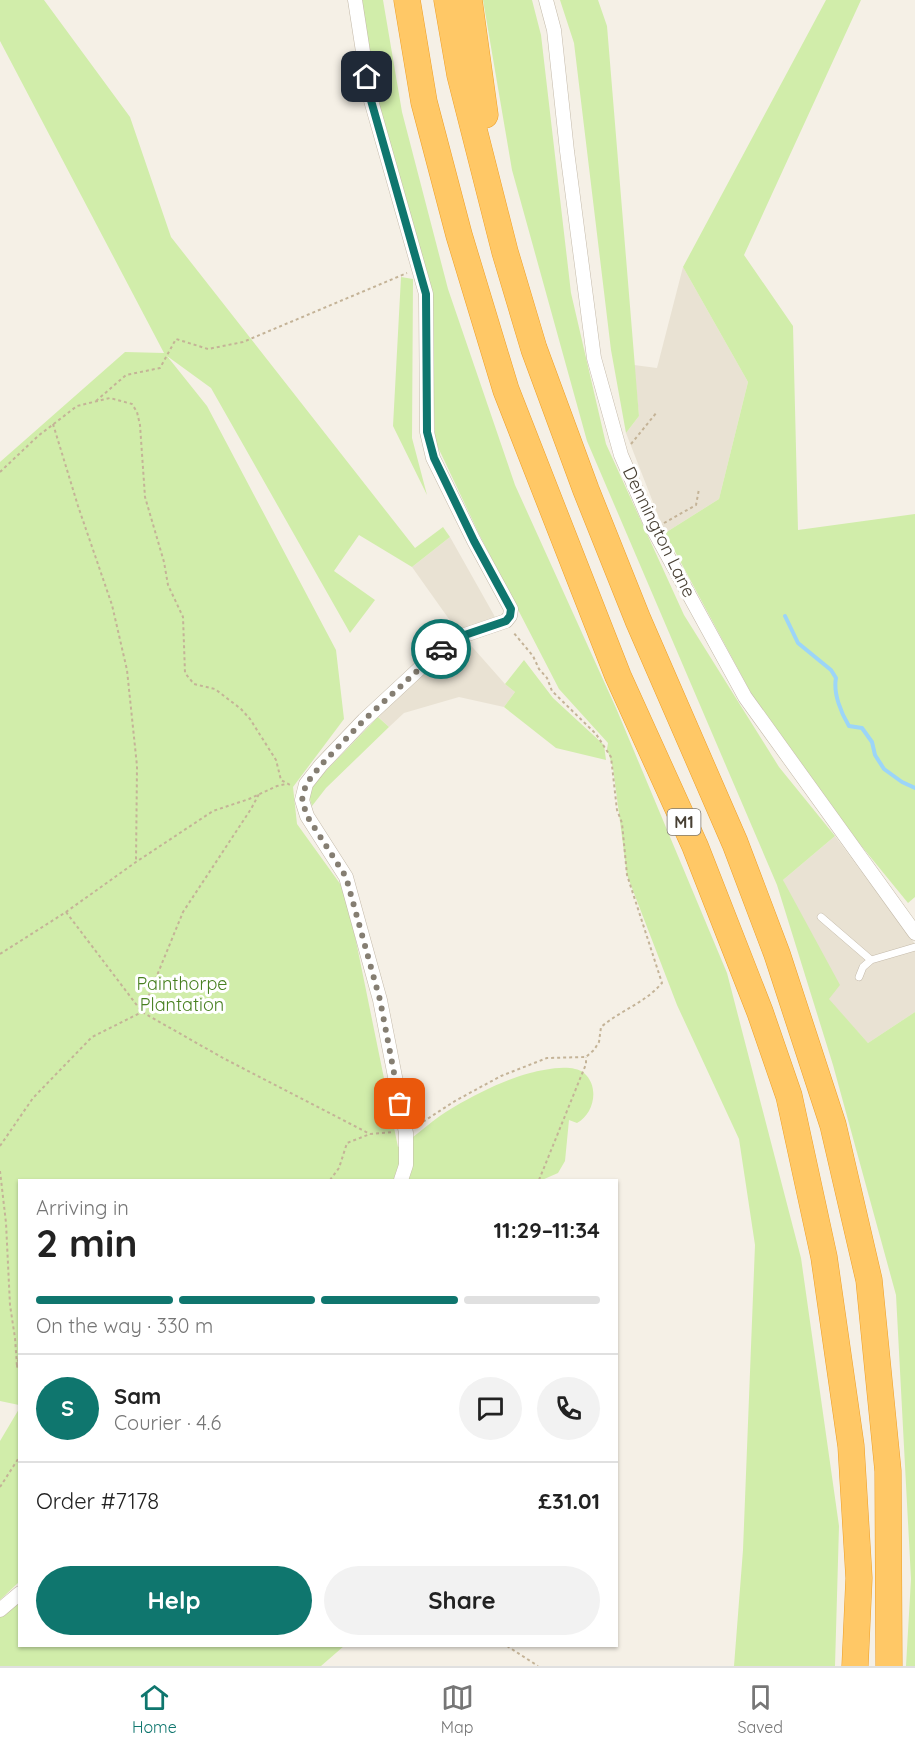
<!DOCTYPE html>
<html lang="en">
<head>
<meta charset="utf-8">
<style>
	body { margin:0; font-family:Quicksand,sans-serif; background:#f2f2f2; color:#222; height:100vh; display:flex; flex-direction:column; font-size:22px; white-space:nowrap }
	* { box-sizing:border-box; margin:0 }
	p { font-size:20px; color:#767676 }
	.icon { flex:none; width:33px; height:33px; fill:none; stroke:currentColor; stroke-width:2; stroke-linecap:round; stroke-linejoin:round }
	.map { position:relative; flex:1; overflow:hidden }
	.sheet { position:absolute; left:18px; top:1179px; width:600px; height:468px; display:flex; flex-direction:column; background:#fff; border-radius:0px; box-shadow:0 2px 4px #0004 }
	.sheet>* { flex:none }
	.pin { position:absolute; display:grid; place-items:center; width:51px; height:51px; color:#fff; margin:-26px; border-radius:12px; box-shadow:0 3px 9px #0006 }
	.courier { position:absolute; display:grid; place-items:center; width:60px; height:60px; margin:-30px; border:4px solid #0f766e; border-radius:50%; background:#fff; color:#222; box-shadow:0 2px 8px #0007 }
	.overview em { font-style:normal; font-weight:700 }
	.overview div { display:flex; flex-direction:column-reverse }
	.overview { display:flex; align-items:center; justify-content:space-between; height:102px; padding:0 18px }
	h1 { font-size:39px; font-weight:700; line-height:45px }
	.bar { display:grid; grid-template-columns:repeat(4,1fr); gap:9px 6px; align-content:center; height:72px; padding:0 18px }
	.bar i { height:8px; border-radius:4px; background:#e0e0e0 }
	.bar .current { background:#0f766e }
	.bar p { grid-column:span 4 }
	.line { display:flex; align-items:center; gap:15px; padding:0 18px; border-top:2px solid #e0e0e0 }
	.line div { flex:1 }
	.round { display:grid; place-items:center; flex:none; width:63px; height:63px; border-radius:32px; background:#f2f2f2 }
	.cta { display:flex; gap:12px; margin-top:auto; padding:12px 18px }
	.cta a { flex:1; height:69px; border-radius:36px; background:#0f766e; color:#fff; font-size:24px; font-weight:700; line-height:69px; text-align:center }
	.cta a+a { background:#f2f2f2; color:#222 }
	.tab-bar { display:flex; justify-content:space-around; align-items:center; height:84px; border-top:2px solid #e0e0e0; background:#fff; font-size:16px; color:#767676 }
	.tab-bar a { display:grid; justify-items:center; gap:3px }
	.tab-bar .current { color:#0f766e }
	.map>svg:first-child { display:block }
	.residential { fill:#e9e2d3 }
	.green { fill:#d1edaa }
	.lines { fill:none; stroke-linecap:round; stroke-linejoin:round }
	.stream { stroke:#9cd5f8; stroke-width:4 }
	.lane-casing { stroke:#c4baaa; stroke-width:8 }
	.street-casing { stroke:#c4baaa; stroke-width:15 }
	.highway-casing { stroke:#ee9f27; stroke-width:27 }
	.path { stroke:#c4b397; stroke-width:2; stroke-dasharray:3 3; stroke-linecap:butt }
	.lane { stroke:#fff; stroke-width:7 }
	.street { stroke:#fff; stroke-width:14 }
	.highway { stroke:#ffc866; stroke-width:26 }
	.done { stroke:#857e72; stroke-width:6; stroke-dasharray:0 10.8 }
	.route { stroke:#0f766e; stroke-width:8 }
	.labels { text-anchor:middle; stroke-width:6; stroke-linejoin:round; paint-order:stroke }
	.shield { fill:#fff; stroke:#7f7971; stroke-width:1.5 }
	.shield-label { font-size:16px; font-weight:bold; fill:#484034 }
	.street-label { font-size:18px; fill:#484034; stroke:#fff }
	.park-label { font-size:18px; fill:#488021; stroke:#fff }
</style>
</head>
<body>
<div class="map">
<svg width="915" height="1666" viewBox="0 0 915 1666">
	<rect width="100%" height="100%" fill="#f5f0e6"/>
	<!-- residential -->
	<path class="residential" d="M683 267 748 382 719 499 665 533 626 433 639 416 634 365 657 368Z
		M450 537 499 624 467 641 505 684 515 692 504 707 459 697 404 713 389 727 373 712 461 636 412 567Z
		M835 836 915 944V1012L868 1043 828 999 783 880Z"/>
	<!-- green -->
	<path class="green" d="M0 0H44L130 117 171 237 415 548 443 527 450 537 412 567 359 535 334 571 375 600 350 633 211 388 167 356 207 406 336 650 344 719 293 787 297 824 346 892 398 1147C417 1136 434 1118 454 1107 476 1094 504 1080 530 1073 543 1070 571 1063 584 1073 600 1087 594 1114 577 1123L569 1120 565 1161 558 1173 542 1180H20L19 1405 0 1401V462L125 352 164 353 0 41Z
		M362 0H383L402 112 448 289 515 485 616 708 727 973 801 1258 839 1526 835 1666H734L743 1550 755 1245 739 1139 677 1005 627 875 613 768 607 749 608 743 559 689 480 536 435 441 431 292 375 96Z
		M483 0H532L541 35 571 293 606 444 684 615 779 767 835 836 783 880 840 985 829 999 868 1043 915 1012V1666H906L911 1579 896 1295 833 1065 777 885 587 441 512 170Z
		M560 0H598L607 26 639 416 626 433 611 350 574 43Z
		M826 0H861L744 255 793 326 798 530 915 514V897L908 903 859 843 751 693 665 533 719 499 748 382 683 267Z
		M401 277 413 279 412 438 427 495 393 426Z
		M524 660 553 698 604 745 606 760 556 748 504 707 515 692 505 684Z
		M378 717 389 727 326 788 312 806 308 793 316 781Z
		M19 1409V1582L0 1600V1441Z
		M19 1593 20 1646H344L321 1666H0V1610Z"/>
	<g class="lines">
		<!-- stream -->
		<path class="stream" d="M785 616 798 643 831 670 836 678C833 693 841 713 849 726L862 728 872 742 875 755 884 769 902 782 915 788"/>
		<defs>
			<path id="lane" d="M821 917 871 960
				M859 977 863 967 871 960 915 947"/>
			<path id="street" d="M355 0 370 97 426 294 427 432 433 458 474 541 511 609 510 616 506 621 453 639 446 644 364 720 321 765 306 784 302 800 307 816 346 877 380 1000 406 1133V1165L401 1180
				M546 0 554 30 567 151 594 358 621 455 653 529 745 697 915 933
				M0 1610 20 1593"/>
			<path id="highway" d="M407 0 424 102 459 235 506 390 618 676 695 846 760 1012 789 1096 824 1257 851 1446 859 1578 855 1666
				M447 0 460 75 505 252 534 349 586 490 638 620 735 843 777 954 833 1125 869 1280 888 1471 889 1666
				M469 0 485 115"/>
		</defs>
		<!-- lane casing -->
		<use href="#lane" class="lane-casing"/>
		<!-- street casing -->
		<use href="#street" class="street-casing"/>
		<!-- highway casing -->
		<use href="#highway" class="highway-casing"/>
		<!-- path -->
		<path class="path" d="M96 401 126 375 160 368 176 339 208 349 243 342 407 273
			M53 424 78 506 112 605 127 670 137 766 136 862
			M631 444 657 412
			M0 472 38 436 77 406 110 398 132 404 137 412 140 425 145 497 164 562 168 585 183 617 185 673 194 684 215 689 241 709 250 719 276 760 281 780 292 786
			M664 523 696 505 699 489
			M66 912 142 1012 223 1058 370 1134
			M0 954 66 912 136 862 213 811 249 799 277 786 286 784
			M418 1125 455 1101 501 1076 547 1058 586 1057 594 1050 599 1042 601 1027C621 1010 645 1003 662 983L627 875 622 823 617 810 611 757 596 734 552 691 547 678 539 669 533 656 513 632
			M0 1146 33 1098 92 1037 142 1012 183 912 251 809 259 794
			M0 1171 6 1223 10 1305 15 1338 17 1366
			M330 1180 339 1168 347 1143 370 1134 393 1132
			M539 1180 586 1064V1057
			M20 1353 17 1366 20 1373
			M0 1487 20 1456
			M507 1646 538 1666"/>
		<!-- lane -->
		<use href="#lane" class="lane"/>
		<!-- street -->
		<use href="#street" class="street"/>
		<!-- highway -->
		<use href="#highway" class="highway"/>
	</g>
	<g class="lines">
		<!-- done -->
		<path class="done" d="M400 1104 380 1000 346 877 307 816 302 800 306 784 321 765 364 720 441 649"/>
		<!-- route -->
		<path class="route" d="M367 77 370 97 426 294 427 432 434 458 474 541 511 609 510 616 506 621 453 639 441 649"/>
	</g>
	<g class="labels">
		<!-- shield labels -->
		<rect class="shield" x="667.5" y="809" width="33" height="26" rx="4.5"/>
		<g class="shield-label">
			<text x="684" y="828">M1</text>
		</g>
		<!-- street labels -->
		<g class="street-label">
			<text transform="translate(659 532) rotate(64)" y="6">Dennington Lane</text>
		</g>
		<!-- park labels -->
		<g class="park-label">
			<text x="182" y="990">Painthorpe<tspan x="182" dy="21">Plantation</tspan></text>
		</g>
	</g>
</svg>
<div class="pin" style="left:400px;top:1104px;background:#ea580c"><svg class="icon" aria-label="bag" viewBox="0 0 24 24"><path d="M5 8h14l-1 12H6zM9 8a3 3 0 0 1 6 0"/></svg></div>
<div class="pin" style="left:367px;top:77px;background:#1f2937"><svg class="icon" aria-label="home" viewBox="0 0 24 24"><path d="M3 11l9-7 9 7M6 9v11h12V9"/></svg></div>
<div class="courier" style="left:441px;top:649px"><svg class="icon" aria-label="car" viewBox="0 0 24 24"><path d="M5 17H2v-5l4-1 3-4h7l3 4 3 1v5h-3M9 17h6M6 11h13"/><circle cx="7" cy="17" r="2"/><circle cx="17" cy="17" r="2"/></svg></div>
<section class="sheet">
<div class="overview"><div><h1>2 min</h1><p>Arriving in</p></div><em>11:29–11:34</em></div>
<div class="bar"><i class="current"></i><i class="current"></i><i class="current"></i><i></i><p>On the way · 330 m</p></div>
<div class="line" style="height:108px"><b class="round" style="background:#0f766e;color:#fff">S</b><div><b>Sam</b><p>Courier · 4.6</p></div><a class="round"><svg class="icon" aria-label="chat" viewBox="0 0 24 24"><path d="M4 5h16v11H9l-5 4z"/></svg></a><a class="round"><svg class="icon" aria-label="phone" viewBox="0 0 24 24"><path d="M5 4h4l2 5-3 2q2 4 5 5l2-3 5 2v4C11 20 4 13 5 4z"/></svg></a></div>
<div class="line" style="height:78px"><div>Order #7178</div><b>£31.01</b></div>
<div class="cta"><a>Help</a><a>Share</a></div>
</section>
</div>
<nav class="tab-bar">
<a class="current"><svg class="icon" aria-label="home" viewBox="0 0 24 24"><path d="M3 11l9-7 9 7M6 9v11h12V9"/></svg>Home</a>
<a><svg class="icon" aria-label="map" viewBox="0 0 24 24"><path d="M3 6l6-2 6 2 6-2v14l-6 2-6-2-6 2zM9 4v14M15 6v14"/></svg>Map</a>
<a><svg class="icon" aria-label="saved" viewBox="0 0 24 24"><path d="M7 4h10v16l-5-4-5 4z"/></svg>Saved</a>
</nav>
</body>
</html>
